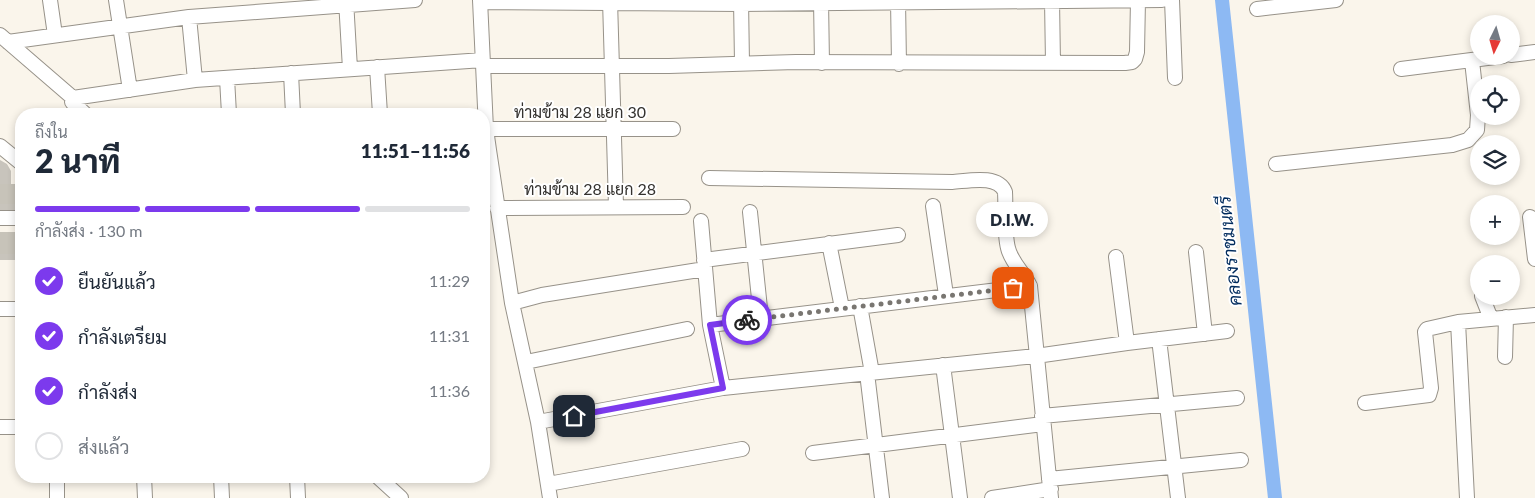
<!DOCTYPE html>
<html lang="th">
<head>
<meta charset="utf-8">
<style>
	body { margin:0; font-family:Lato,Sarabun,sans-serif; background:#f6f6f7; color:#1f2937; height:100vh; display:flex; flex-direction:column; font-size:19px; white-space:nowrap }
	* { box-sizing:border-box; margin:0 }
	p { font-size:16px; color:#747a83 }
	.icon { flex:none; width:28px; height:28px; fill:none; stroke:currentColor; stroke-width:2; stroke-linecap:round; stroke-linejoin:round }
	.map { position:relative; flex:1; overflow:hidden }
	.side { position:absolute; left:15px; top:108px; width:475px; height:375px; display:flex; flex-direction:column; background:#fff; border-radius:20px; box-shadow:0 2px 8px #0003 }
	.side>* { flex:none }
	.needle { width:32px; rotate:185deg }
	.controls { position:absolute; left:1470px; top:15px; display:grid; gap:10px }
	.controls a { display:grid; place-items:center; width:50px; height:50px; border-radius:50%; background:#fff; box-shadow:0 2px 8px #0003; font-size:25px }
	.pin { position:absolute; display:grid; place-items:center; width:42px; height:42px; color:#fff; margin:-21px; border-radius:10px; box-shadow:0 2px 8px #0006 }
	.courier { position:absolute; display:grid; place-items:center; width:50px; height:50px; margin:-25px; border:4px solid #7c3aed; border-radius:50%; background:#fff; color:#222; box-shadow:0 1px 6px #0007 }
	.bubble { position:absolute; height:35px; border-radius:18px; background:#fff; box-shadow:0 2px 8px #0003; font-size:16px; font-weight:800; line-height:35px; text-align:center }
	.summary em { font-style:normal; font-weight:800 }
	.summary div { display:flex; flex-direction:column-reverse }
	.summary { display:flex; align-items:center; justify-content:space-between; height:85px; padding:0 20px }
	h1 { font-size:32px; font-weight:800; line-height:38px }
	.bar { display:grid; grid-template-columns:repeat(4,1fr); gap:8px 5px; align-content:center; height:60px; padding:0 20px }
	.bar i { height:6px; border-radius:4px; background:#e0e1e3 }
	.bar .active { background:#7c3aed }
	.bar p { grid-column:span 4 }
	ol { padding:0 20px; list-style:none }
	li { display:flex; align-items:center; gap:15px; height:55px }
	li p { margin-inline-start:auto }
	li .icon { padding:5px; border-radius:50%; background:#7c3aed; color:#fff; stroke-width:4 }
	li:last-child { color:#747a83 }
	li i { width:28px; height:28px; border:2px solid #e0e1e3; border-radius:50% }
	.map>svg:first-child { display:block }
	.shadow { fill:#0003 }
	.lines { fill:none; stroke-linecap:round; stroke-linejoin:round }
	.canal { stroke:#8db9f3; stroke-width:14 }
	.building { fill:#c7c3b9 }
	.minor-casing { stroke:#979289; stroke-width:16 }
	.minor { stroke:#fff; stroke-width:14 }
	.done { stroke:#797671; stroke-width:5; stroke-dasharray:0 9 }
	.route { stroke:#7c3aed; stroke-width:6 }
	.labels { text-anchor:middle; stroke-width:4; stroke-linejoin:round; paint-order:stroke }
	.street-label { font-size:16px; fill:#34322f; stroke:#fff }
	.water-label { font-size:18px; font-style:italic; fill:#002b5d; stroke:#fff }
</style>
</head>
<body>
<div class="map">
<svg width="1535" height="498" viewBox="0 0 1535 498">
	<rect width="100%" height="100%" fill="#faf5eb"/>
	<!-- shadow -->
	<path class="shadow" d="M0 160 7 164 11 171V185H21V210H0Z
		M0 233H21V260H0Z"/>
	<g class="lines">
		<!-- canal -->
		<path class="canal" d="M1222 0 1275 498"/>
	</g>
	<!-- building -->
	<path class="building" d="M0 184H21V204H0Z
		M0 232H21V254H0Z"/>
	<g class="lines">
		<defs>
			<path id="minor" d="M50 0 55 35
				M116 0 130 90
				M346 0 350 69
				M480 0 486 129 489 150 512 303 538 422 550 498
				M610 0 616 206
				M741 0 742 63
				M821 0 822 63
				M898 0 899 64
				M1052 0 1053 63
				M1172 0 1175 78
				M480 2 740 4 1162 0
				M1257 9 1336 0
				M189 17 195 80
				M0 35 73 98 195 80 483 60
				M8 42 189 17 415 0
				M1511 55 1535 52
				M483 66H669L796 62 1125 63 1132 62 1135 59 1137 52 1138 0
				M377 67 380 114
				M1401 69 1503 56
				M291 73 293 114
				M227 78 229 114
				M72 102 85 114
				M486 129H673
				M0 146 21 163
				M1276 164 1452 145 1468 140 1477 130 1478 115 1472 61
				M709 178 952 182C968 181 998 174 1005 192 1006 209 1004 233 1008 248 1011 262 1024 273 1030 286L1051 498
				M933 206 946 295
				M497 208 683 207
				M750 212 761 318
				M1530 217 1535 259
				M0 218H21
				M701 221 710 325 723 388 1036 356 1127 343 1227 331
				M829 243 842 308
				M1196 252 1205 334
				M1116 257 1127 343
				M704 260 898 235
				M1482 296 1491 319
				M512 303 542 295 705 269
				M860 306 872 373
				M0 309H21
				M710 325 1030 286
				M1159 339 1178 498
				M1505 357 1506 317
				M526 362 687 329
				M943 365 960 498
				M867 373 882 498
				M1365 403 1429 395 1431 388 1425 332 1427 329 1458 322
				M1042 416 1237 398
				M538 422 723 388
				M0 427H21
				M813 453 1043 424
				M57 476V498
				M144 476 145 498
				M221 476 222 498
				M297 476 298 498
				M377 476 401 498
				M1049 479 1241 460
				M548 484 742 449
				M992 498 1051 489
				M1467 498 1458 322 1535 315"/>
		</defs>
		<!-- minor casing -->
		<use href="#minor" class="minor-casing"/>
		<!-- minor -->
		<use href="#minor" class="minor"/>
	</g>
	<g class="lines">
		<!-- done -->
		<path class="done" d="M747 320 1013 288"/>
		<!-- route -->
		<path class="route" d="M574 416 723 388 710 325 747 320"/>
	</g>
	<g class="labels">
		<!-- street labels -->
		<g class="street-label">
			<text x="580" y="118">ท่ามข้าม 28 แยก 30</text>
			<text x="590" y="195">ท่ามข้าม 28 แยก 28</text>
		</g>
		<!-- water labels -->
		<g class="water-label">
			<text transform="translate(1230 251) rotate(-96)" y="6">คลองราชมนตรี</text>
		</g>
	</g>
</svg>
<div class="controls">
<a><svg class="needle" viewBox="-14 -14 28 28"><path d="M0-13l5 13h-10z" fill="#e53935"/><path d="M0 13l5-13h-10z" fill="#747a83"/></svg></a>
<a><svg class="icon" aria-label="locate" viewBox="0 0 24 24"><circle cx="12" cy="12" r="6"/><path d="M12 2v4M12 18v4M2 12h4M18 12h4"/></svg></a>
<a><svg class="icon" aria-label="layers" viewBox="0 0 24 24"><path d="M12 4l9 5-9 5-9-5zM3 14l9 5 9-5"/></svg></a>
<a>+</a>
<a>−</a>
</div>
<div class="pin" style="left:1013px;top:288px;background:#ea580c"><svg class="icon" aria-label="bag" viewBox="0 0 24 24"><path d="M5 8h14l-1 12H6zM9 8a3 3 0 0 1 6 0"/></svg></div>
<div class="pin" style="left:574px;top:416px;background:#1f2937"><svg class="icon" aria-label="home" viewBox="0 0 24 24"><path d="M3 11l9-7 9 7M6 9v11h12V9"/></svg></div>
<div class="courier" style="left:747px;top:320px"><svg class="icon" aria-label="bike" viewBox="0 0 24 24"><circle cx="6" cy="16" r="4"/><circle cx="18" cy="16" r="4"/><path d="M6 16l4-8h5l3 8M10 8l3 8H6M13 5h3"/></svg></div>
<div class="bubble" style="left:976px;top:202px;width:72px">D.I.W.</div>
<section class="side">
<div class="summary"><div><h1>2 นาที</h1><p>ถึงใน</p></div><em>11:51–11:56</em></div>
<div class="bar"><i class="active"></i><i class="active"></i><i class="active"></i><i></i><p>กำลังส่ง · 130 m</p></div>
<ol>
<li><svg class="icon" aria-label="check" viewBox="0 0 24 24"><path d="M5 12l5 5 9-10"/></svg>ยืนยันแล้ว<p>11:29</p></li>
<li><svg class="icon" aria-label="check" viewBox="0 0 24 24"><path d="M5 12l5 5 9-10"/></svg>กำลังเตรียม<p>11:31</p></li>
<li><svg class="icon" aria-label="check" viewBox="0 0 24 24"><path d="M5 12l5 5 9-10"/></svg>กำลังส่ง<p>11:36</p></li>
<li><i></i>ส่งแล้ว</li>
</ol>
</section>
</div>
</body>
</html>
